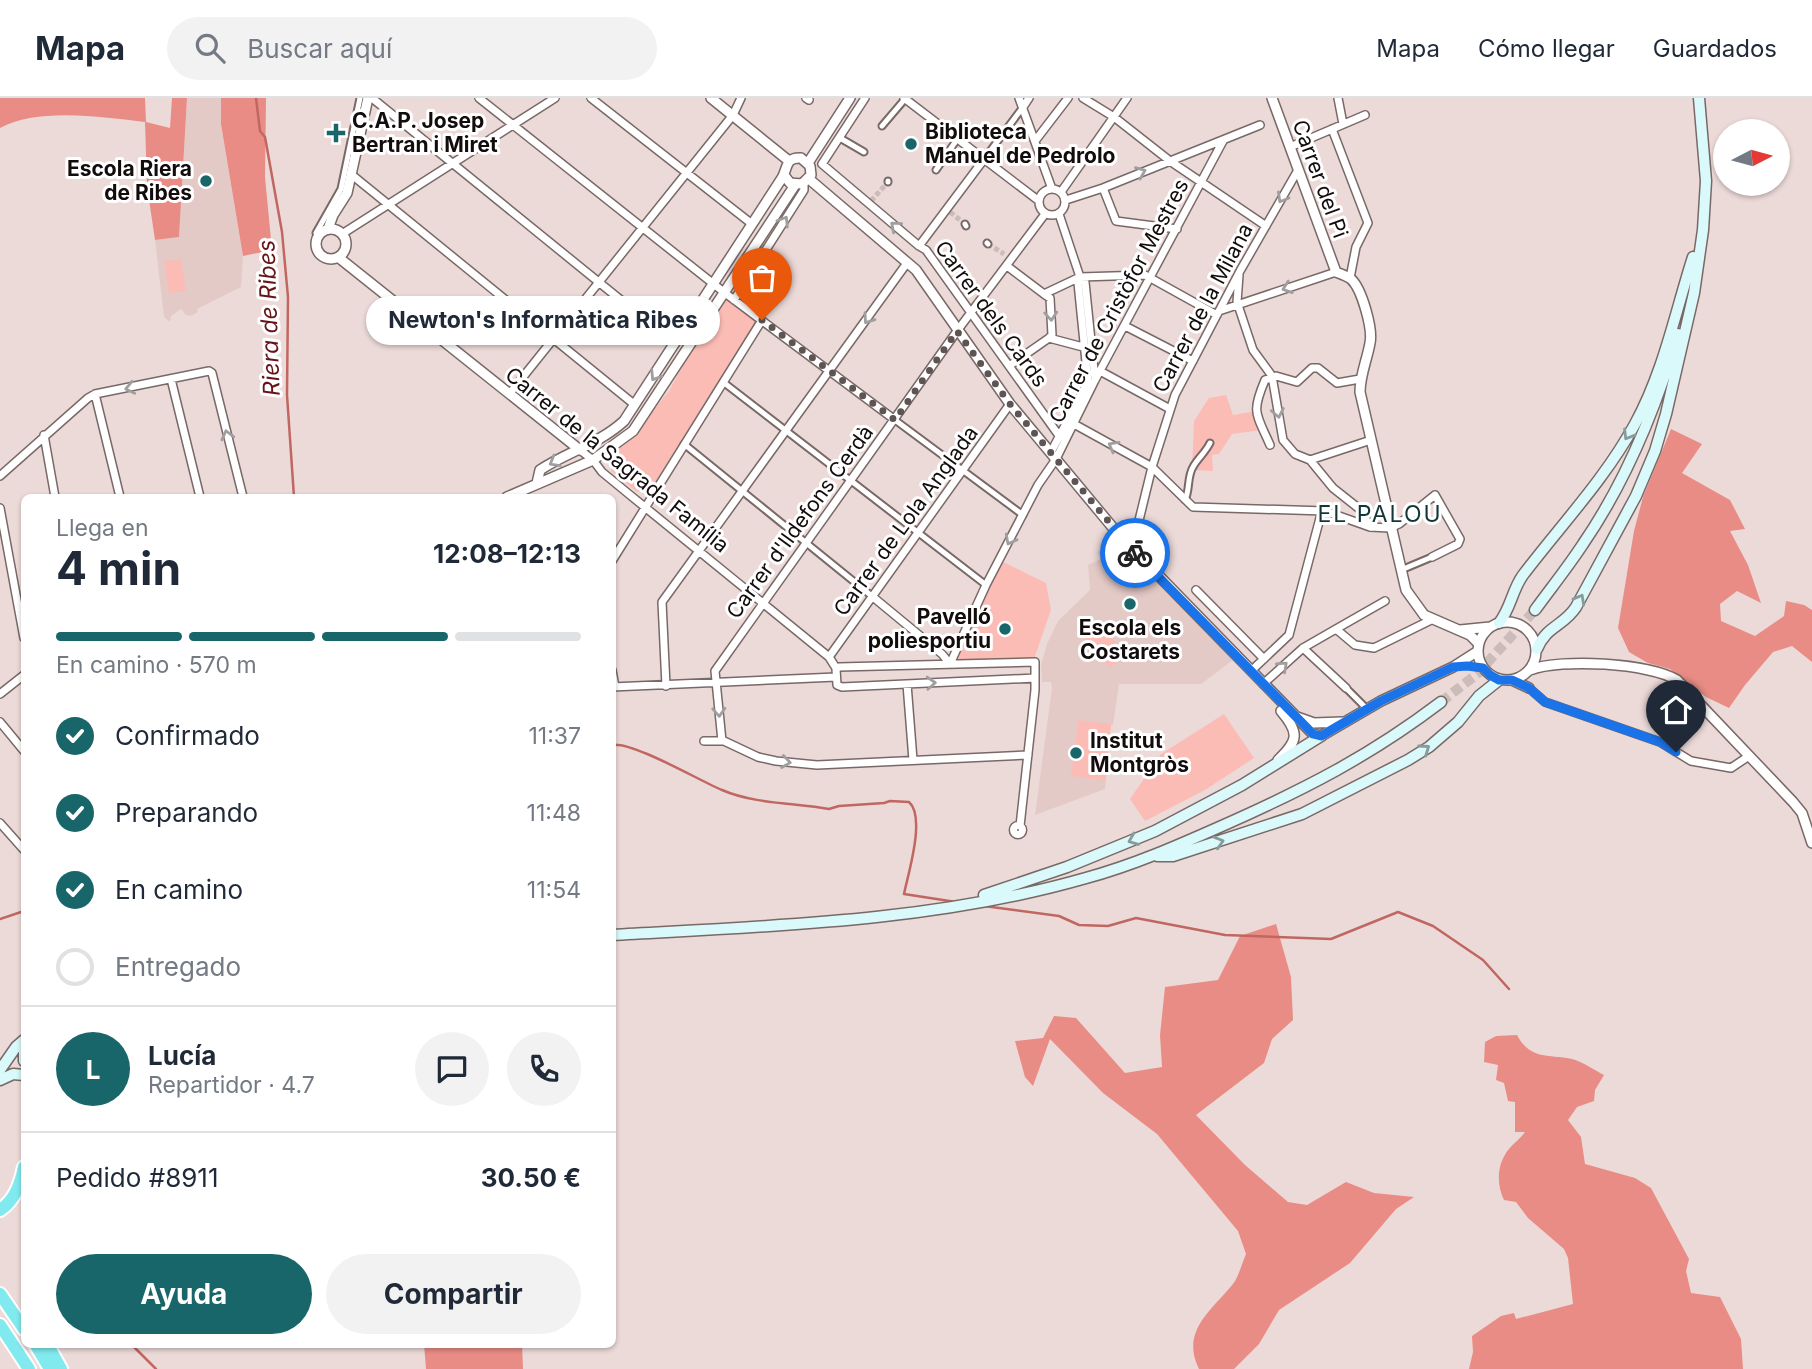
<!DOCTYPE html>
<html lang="es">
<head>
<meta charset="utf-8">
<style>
	body { margin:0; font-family:Inter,sans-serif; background:#f2f2f3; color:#1f2937; height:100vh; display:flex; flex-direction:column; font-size:26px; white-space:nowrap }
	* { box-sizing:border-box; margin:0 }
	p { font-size:23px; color:#747a83 }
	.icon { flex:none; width:38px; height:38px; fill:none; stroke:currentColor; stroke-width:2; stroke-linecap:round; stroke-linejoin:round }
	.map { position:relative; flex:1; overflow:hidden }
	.side { position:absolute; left:21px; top:396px; width:595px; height:854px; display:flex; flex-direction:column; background:#fff; border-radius:10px; box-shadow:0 2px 5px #0004 }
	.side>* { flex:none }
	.needle { width:46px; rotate:84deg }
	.buttons { position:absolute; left:1713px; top:21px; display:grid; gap:14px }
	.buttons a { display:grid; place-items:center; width:77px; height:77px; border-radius:50%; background:#fff; box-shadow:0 2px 5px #0004; font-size:35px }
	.pin { position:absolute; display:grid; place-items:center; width:60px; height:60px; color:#fff; margin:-72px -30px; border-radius:50% 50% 50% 0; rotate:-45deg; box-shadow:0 0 7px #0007 }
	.pin .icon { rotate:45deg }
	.courier { position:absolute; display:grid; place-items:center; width:70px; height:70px; margin:-35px; border:5px solid #1a73e8; border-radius:50%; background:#fff; color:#222; box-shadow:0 2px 9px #0007 }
	.bubble { position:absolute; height:49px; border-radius:24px; background:#fff; box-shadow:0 2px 5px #0004; font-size:23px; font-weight:700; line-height:49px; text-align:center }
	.summary em { font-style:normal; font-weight:700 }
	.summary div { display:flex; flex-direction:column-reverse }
	.summary { display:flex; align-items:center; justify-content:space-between; height:119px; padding:0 35px }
	h1 { font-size:46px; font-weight:700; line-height:52px }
	.bar { display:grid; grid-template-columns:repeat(4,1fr); gap:10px 7px; align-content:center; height:84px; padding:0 35px }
	.bar i { height:9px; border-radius:5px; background:#e0e1e3 }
	.bar .active { background:#18666a }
	.bar p { grid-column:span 4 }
	.line { display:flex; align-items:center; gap:18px; padding:0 35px; border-top:2px solid #e0e1e3 }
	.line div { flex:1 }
	.round { display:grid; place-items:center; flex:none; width:74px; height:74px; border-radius:37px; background:#f2f2f3 }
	ol { padding:0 35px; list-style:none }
	li { display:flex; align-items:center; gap:21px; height:77px }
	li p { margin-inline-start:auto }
	li .icon { padding:7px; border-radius:50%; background:#18666a; color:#fff; stroke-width:4 }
	li:last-child { color:#747a83 }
	li i { width:38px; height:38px; border:4px solid #e0e1e3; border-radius:50% }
	.cta { display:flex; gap:14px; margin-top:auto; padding:14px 35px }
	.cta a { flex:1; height:80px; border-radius:42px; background:#18666a; color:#fff; font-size:28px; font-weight:700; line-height:80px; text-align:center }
	.cta a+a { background:#f2f2f3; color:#1f2937 }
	header { display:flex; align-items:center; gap:42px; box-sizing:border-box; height:98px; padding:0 35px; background:#fff; border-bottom:2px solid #e0e1e3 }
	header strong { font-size:33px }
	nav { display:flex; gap:38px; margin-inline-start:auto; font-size:24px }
	.search { width:490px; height:63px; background:#f2f2f3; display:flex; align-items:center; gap:18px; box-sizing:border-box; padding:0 24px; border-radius:38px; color:#747a83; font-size:26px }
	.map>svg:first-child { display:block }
	.built { fill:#e4cac7 }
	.green { fill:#fcbcb6 }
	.forest { fill:#e98c85 }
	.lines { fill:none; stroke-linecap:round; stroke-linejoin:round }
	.stream { stroke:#c06761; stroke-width:2.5 }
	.pedestrian-tunnel { stroke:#cbbbb9; stroke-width:5; stroke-dasharray:5 2.5; stroke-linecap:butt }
	.secondary-tunnel { stroke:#cbbbb9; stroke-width:10; stroke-dasharray:10 5; stroke-linecap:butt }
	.pedestrian-casing { stroke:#786967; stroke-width:9 }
	.minor-casing { stroke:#786967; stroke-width:10 }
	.tertiary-casing { stroke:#786967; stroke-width:12 }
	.secondary-casing { stroke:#786967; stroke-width:13 }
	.motorway-casing { stroke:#fff; stroke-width:16 }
	.pedestrian { stroke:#fff; stroke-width:5 }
	.minor { stroke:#fff; stroke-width:7 }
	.tertiary { stroke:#fff; stroke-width:9 }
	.secondary { stroke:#d9f9fa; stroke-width:10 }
	.motorway { stroke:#81eaef; stroke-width:12 }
	.oneway { stroke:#a09e9e }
	.oneway2 { stroke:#899a9b }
	.done { stroke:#5e5453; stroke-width:7; stroke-dasharray:0 12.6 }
	.route { stroke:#1a73e8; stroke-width:9 }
	.poi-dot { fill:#18666a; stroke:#fff; stroke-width:2.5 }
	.labels { text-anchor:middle; stroke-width:6; stroke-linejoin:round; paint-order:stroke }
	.poi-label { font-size:21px; font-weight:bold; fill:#120c0c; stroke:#fff; text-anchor:start }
	.street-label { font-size:21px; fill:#120c0c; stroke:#fff }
	.water-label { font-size:23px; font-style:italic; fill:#661416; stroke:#fff }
	.neighbourhood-label { font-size:23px; letter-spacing:2px; fill:#123537; stroke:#fff }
</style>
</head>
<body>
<header>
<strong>Mapa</strong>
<div class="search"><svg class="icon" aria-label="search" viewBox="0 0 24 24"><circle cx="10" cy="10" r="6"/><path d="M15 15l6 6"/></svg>Buscar aquí</div>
<nav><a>Mapa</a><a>Cómo llegar</a><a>Guardados</a></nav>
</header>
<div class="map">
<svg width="1812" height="1271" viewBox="0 0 1812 1271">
	<rect width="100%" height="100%" fill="#ecdad8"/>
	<!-- built -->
	<path class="built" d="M187 0H221V26L243 158 241 189 197 211 198 214 191 218 186 217 181 211 171 218 170 224 164 219 155 142 179 139Z
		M1119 437 1237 559 1201 586H1119L1113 627H1111L1105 691 1035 717 1052 590 1051 584H1042L1041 567 1047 546 1058 523 1090 492 1088 467 1101 461 1097 454Z"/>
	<!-- green -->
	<path class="green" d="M181 161 186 193 169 195 164 163Z
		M727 199 759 222 650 392 637 394 611 373 610 356 629 342 669 293 688 258Z
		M1226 297 1233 317 1256 313 1262 332 1232 336 1219 356 1212 357 1213 373 1192 372 1194 323 1209 300Z
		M999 462 1046 485 1051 512 1033 564 950 566Z
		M1099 525 1126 557 1110 570 1083 538Z
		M1224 616 1254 660 1205 692 1145 723 1130 701 1161 656Z
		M1078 622 1111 626 1105 683 1071 678Z"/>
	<!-- forest -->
	<path class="forest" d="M0 0H145L146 24 170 30 172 0H187L179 139 155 142 147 88 145 24C104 19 37 9 0 30Z
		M221 0H266L265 79 272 152 243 158 221 26Z
		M1671 331 1702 346 1682 375 1730 402 1745 431 1730 433 1748 467 1761 505 1737 493 1720 506 1721 523 1755 538 1784 518 1786 503 1804 507 1812 512V564L1792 548 1773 554 1745 587 1729 610 1706 599 1670 571 1648 565 1629 554 1618 530 1634 433 1643 399Z
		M1276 826 1291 879 1293 922 1272 941 1264 965 1196 1017 1245 1067 1288 1104 1307 1107 1346 1084 1374 1095 1414 1099 1396 1111 1350 1165 1279 1212 1259 1246 1234 1271H1199C1180 1233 1212 1212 1233 1186 1239 1178 1242 1165 1246 1156L1238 1133 1157 1036 1103 995 1050 941 1033 988 1025 979 1015 943 1043 940 1054 918 1076 920 1125 975 1162 969 1160 937 1165 889 1218 882 1240 838Z
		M1517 937C1531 963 1549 956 1572 961 1583 964 1594 972 1604 977L1595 992 1594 1003 1577 1009 1568 1022 1581 1039 1585 1066 1635 1080 1651 1090 1689 1161 1686 1173 1691 1195 1720 1199 1741 1241 1743 1271H1469L1473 1254 1472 1238 1501 1218 1514 1215 1516 1221 1573 1206 1568 1160 1564 1151 1528 1120 1516 1104 1504 1102C1496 1086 1497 1065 1509 1051 1514 1045 1520 1041 1525 1034H1515V1004L1508 1003 1504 985 1496 982 1498 967 1484 964 1485 944 1496 938Z
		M424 1246H522L523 1271H426Z"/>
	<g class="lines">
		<!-- stream -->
		<path class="stream" d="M256 0 260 33 265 39 282 134 288 199 287 297 294 399
			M612 647C632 643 700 683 722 692 754 706 795 705 829 711L839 708 884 705 890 703 909 704C926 719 908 776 904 796L956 804
			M984 808 1059 818 1079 827 1108 828 1136 820 1225 837 1331 841 1398 814 1433 828 1483 862 1509 891
			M0 821 24 813
			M131 1246 156 1271"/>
		<!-- pedestrian-tunnel -->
		<path class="pedestrian-tunnel" d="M871 103 888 84
			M950 114 965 126
			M988 146 1004 156"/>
		<!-- secondary-tunnel -->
		<path class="secondary-tunnel" d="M1441 604 1477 576 1535 512"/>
		<defs>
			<path id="pedestrian" d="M882 28 905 1
				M840 40 864 54
				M985 60 1023 9
				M936 72 958 40
				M888 84V83
				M965 126 966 128
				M316 135 341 91 360 0
				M987 145 988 146
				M723 284 986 487
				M895 322 1023 417
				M684 346 873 499
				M1185 402C1190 392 1187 379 1193 369 1198 360 1205 355 1210 345
				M1401 472 1432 459
				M1346 590 1367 611"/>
			<path id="minor" d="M372 0 675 246
				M479 0 725 195 895 322
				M591 0 752 126
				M806 0 809 2
				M865 0 822 66 919 148 926 152 1060 339
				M904 0 1039 103
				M1019 0 1052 91
				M1083 0 1114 19 1170 63 1266 128
				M1338 0 1343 26
				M1023 9 1029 0
				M1332 31 1368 125 1356 149 1350 180
				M1035 43 1068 0
				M1290 49 1365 17
				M352 77 635 307
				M1103 90 1116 123 1177 131
				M1039 104a13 13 0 1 1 26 0a13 13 0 1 1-26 0Z
				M1061 94 1127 0
				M1066 102 1103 90 1260 27
				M1059 116 1080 179 1085 184 1095 282
				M342 136 555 0
				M919 148 985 60
				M1007 168 1044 196 1080 179 1145 177 1217 217
				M1239 177 1237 204 1253 252 1272 278 1283 342 1295 356 1310 362 1333 390 1362 413 1370 429
				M1044 196 1050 200 1052 237 1049 240
				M734 202 804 92V85
				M1219 213 1336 174
				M1125 228 1193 263
				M1009 268 1049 240 1083 249
				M1100 273 1170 311
				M171 281 200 399
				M510 295 733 17 741 0
				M95 296 120 399
				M1074 326 1152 369 1193 409 1325 413 1370 429 1390 430 1399 426 1435 397 1460 441 1458 446 1432 459
				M44 337 55 399
				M1270 347C1256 315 1251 315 1265 282L1276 278 1297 284 1312 270H1318L1337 285 1360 281
				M580 352 593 362 602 374 630 397 829 559 836 570
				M1051 354 1088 284 1078 185 1080 179
				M1310 362 1371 342
				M0 378 88 300 95 296 209 273 212 275 243 399
				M0 410 24 540
				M1132 451 1152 369 1175 297 1240 173 1298 72
				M612 463 762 222
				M1196 492 1264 561
				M873 499 942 556 950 566
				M1336 531 1385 503
				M1289 537 1320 420 1325 413
				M1303 550 1346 590
				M829 559 1010 306
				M950 566 986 487 1038 387 1056 361 1095 282 1223 43
				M612 572 615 589
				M1251 573 1289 537
				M907 586 913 662
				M1263 586 1303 550 1336 531 1355 547 1374 550 1433 521
				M666 588 662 504 907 165
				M612 589 836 579
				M1529 590 1545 604 1660 644 1691 663 1731 670 1749 658
				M0 596 24 577
				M0 624 24 653
				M704 643H724L758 659 776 663 817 667 1028 657
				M722 643 715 573 957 233 1045 116
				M0 725 24 752
				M1013.5 732a4.5 4.5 0 1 1 9 0a4.5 4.5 0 1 1-9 0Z
				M1020 728 1035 592V564L839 569 836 571 837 587 842 589 1035 580"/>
			<path id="tertiary" d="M711 0 789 63
				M1272 0 1336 174C1341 176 1347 178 1351 181 1362 191 1373 231 1370 245 1367 262 1360 277 1360 294L1406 492 1424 517 1470 537 1478 545
				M808 65 850 0
				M809 81 916 172 1010 306 1119 437 1313 636 1321 638 1381 603 1453 569 1478 553
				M328 131 333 117 347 95 368 0
				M316 146a15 15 0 1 1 30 0a15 15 0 1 1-30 0Z
				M338 159 580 352
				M537 385 540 372C567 354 599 346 624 323L782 80C788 70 785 59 801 60L810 68 811 77 802 86 790 85 784 77
				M507 399 593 362 633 333 795 87
				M1478 553a29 29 0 1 1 58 0a29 29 0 1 1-58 0Z
				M1460 532 1490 529
				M1530 572C1561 560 1649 565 1677 582L1793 704 1802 715 1812 745
				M1512 582 1529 590
				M1297 619 1314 625 1342 624
				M1278 662C1298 643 1300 635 1281 613"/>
			<path id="secondary" d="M1535 512C1551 490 1568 469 1583 446 1627 382 1656 310 1678 236
				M1499 525C1511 510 1512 492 1523 477 1561 427 1605 381 1635 326 1664 273 1675 215 1693 159
				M1537 551C1546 528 1564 528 1576 509L1636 398 1655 353 1666 316 1694 195 1703 132 1706 83 1699 0
				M1157 758H1173L1302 716 1408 662 1429 649 1458 624 1479 598 1499 582
				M984 797 1067 769 1155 733 1242 687 1321 638
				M612 837C770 828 933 824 1086 780 1134 767 1179 747 1224 727 1305 691 1370 658 1441 604
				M24 947V963
				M0 972 16 949 24 942
				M0 982 13 976 24 977"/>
			<path id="motorway" d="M0 1112C15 1102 20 1087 24 1069
				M0 1196 24 1231
				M0 1227 29 1271
				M35 1246 50 1271
				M47 1246 61 1271"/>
		</defs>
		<!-- pedestrian casing -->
		<use href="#pedestrian" class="pedestrian-casing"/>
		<!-- minor casing -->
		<use href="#minor" class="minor-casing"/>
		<!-- tertiary casing -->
		<use href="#tertiary" class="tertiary-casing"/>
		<!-- secondary casing -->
		<use href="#secondary" class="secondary-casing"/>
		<!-- motorway casing -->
		<use href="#motorway" class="motorway-casing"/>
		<!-- pedestrian -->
		<use href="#pedestrian" class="pedestrian"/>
		<!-- minor -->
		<use href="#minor" class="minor"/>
		<!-- tertiary -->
		<use href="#tertiary" class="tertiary"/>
		<!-- secondary -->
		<use href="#secondary" class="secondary"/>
		<!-- motorway -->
		<use href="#motorway" class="motorway"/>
	</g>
	<!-- one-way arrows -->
	<defs><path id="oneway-chevron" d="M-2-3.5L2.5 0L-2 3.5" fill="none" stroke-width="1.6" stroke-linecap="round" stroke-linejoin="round" transform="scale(1.75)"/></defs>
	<g class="oneway">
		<use href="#oneway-chevron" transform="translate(1141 74) rotate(-22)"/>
		<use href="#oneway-chevron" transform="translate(1282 100) rotate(120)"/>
		<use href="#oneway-chevron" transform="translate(784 123) rotate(-58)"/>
		<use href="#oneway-chevron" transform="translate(895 128) rotate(-139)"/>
		<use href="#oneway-chevron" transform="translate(1287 190) rotate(161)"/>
		<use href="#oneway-chevron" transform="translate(1051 218) rotate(86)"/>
		<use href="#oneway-chevron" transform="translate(868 221) rotate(125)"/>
		<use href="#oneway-chevron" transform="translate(655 278) rotate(123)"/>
		<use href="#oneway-chevron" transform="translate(130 290) rotate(168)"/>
		<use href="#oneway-chevron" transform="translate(1278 315) rotate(79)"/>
		<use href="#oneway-chevron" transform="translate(227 337) rotate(-104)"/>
		<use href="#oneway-chevron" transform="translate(1113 348) rotate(-151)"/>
		<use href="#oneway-chevron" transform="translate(554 364) rotate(150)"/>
		<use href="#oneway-chevron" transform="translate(1010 442) rotate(118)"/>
		<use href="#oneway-chevron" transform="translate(1283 568) rotate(-42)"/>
		<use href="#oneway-chevron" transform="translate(931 585) rotate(-3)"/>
		<use href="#oneway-chevron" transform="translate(719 614) rotate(87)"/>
		<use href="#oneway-chevron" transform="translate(786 664) rotate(8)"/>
	</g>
	<g class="oneway2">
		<use href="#oneway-chevron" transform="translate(1628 337) rotate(121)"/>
		<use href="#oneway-chevron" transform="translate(1580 501) rotate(-61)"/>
		<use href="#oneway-chevron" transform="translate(1425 651) rotate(-35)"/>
		<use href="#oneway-chevron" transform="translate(1133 742) rotate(158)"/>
		<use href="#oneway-chevron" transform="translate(1219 744) rotate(-17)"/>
	</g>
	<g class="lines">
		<!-- done -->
		<path class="done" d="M762 222 895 322 957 233 1010 306 1135 455"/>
		<!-- route -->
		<path class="route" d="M1135 455 1313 636 1321 638 1381 603 1453 569 1467 568 1483 570 1490 577 1499 582H1512L1529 590 1545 604 1660 644 1676 654"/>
	</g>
	<!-- markers -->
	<g class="poi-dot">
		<path d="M332.5 24.5h7v7h7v7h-7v7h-7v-7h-7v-7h7z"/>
		<circle cx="911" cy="46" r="7"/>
		<circle cx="206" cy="83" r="7"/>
		<circle cx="1130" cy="506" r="7"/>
		<circle cx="1005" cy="531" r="7"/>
		<circle cx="1076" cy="655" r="7"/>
	</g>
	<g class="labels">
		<!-- poi labels -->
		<g class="poi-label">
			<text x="352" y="30">C.A.P. Josep<tspan x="352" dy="24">Bertran i Miret</tspan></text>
			<text x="925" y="41">Biblioteca<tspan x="925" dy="24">Manuel de Pedrolo</tspan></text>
			<text x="192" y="78" text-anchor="end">Escola Riera<tspan x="192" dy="24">de Ribes</tspan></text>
			<text x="991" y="526" text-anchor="end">Pavelló<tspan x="991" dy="24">poliesportiu</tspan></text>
			<text x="1130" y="537" text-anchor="middle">Escola els<tspan x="1130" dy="24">Costarets</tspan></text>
			<text x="1090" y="650">Institut<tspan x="1090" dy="24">Montgròs</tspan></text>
		</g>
		<!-- street labels -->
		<g class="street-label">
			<text transform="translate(1320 81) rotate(70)" y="7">Carrer del Pi</text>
			<text transform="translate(1119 203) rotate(-62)" y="7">Carrer de Cristòfor Mestres</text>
			<text transform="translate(1203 210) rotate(-62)" y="7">Carrer de la Milana</text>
			<text transform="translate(991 216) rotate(54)" y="7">Carrer dels Cards</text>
			<text transform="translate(617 362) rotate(39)" y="7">Carrer de la Sagrada Família</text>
			<text transform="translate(906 423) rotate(-54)" y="7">Carrer de Lola Anglada</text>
			<text transform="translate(800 424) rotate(-54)" y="7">Carrer d'Ildefons Cerdà</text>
		</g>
		<!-- water labels -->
		<g class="water-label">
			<text transform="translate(269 220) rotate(-92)" y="8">Riera de Ribes</text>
		</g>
		<!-- neighbourhood labels -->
		<g class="neighbourhood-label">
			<text x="1380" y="424">EL PALOU</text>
		</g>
	</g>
</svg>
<div class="buttons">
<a><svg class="needle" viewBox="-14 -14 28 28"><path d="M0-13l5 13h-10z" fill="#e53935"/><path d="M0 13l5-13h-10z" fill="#747a83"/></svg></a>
</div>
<div class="pin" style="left:762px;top:222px;background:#ea580c"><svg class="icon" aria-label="bag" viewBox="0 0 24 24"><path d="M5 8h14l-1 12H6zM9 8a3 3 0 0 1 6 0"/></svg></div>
<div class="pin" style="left:1676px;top:654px;background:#1f2937"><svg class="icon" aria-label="home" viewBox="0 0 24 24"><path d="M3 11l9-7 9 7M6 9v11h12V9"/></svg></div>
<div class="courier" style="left:1135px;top:455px"><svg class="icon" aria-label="bike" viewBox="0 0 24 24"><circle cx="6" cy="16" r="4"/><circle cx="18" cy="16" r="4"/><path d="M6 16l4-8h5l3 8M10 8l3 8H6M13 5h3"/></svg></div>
<div class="bubble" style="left:366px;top:198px;width:354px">Newton's Informàtica Ribes</div>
<section class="side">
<div class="summary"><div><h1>4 min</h1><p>Llega en</p></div><em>12:08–12:13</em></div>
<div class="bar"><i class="active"></i><i class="active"></i><i class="active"></i><i></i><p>En camino · 570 m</p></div>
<ol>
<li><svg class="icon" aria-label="check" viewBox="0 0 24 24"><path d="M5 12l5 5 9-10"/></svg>Confirmado<p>11:37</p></li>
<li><svg class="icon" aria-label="check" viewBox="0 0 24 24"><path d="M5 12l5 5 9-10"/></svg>Preparando<p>11:48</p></li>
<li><svg class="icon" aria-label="check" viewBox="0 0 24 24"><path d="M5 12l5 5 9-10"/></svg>En camino<p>11:54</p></li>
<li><i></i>Entregado</li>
</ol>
<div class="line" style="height:126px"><b class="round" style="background:#18666a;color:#fff">L</b><div><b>Lucía</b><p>Repartidor · 4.7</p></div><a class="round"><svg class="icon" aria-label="chat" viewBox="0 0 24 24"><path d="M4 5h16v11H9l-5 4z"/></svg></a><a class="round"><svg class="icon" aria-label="phone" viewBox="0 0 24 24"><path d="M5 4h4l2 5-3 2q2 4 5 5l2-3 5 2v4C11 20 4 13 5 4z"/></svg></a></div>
<div class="line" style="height:91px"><div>Pedido #8911</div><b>30.50 €</b></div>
<div class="cta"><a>Ayuda</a><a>Compartir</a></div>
</section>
</div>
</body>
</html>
